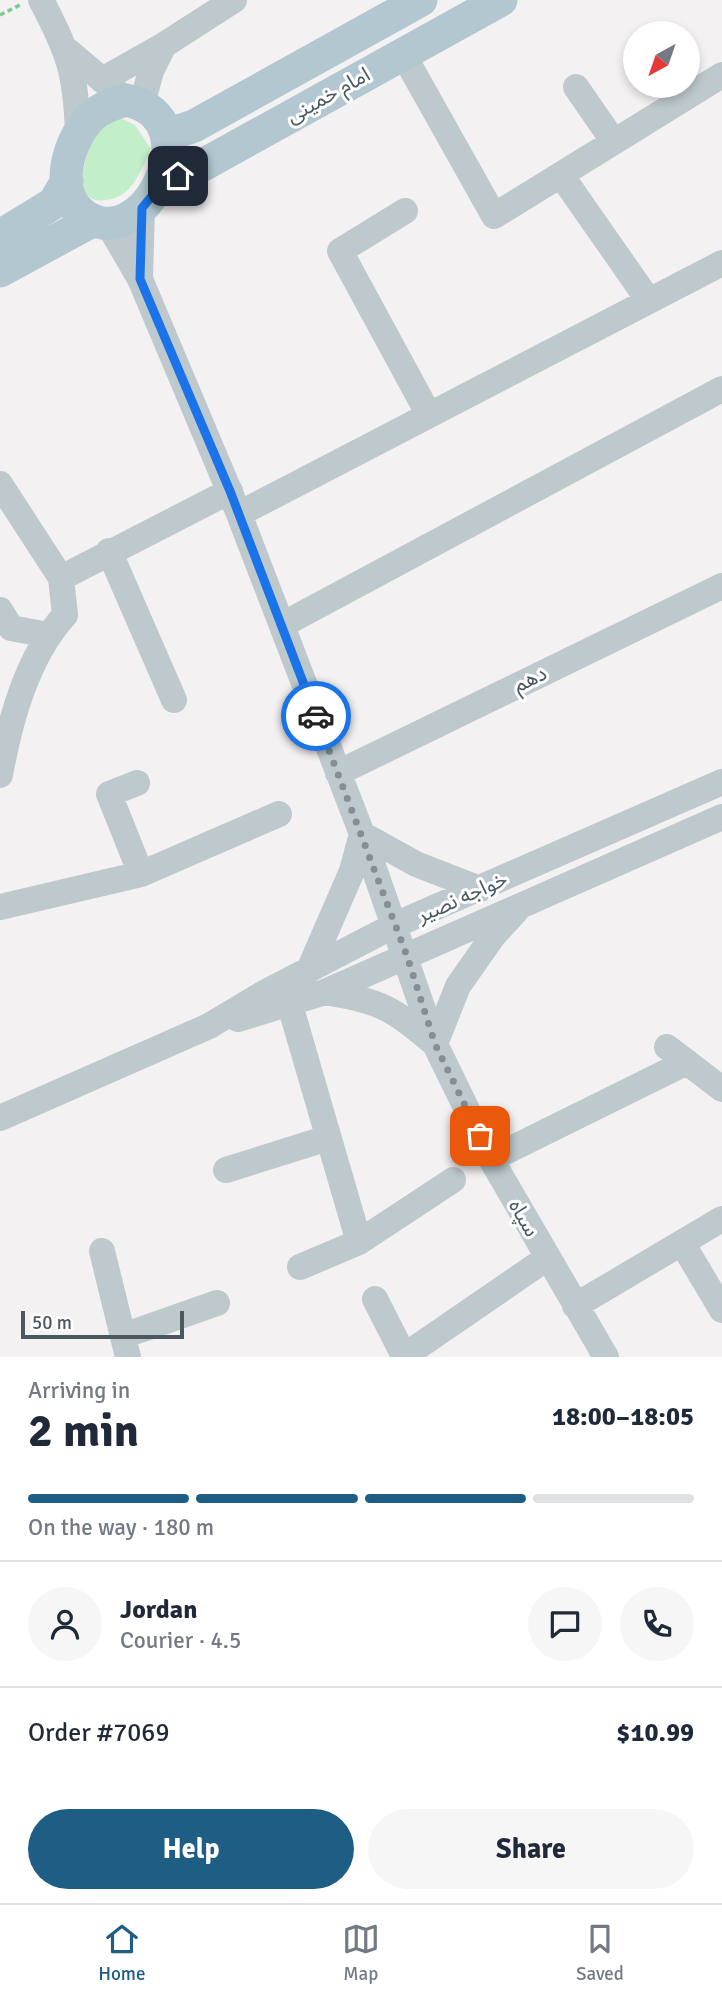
<!DOCTYPE html>
<html lang="en">
<head>
<meta charset="utf-8">
<style>
	body { margin:0; font-family:Signika,"Noto Sans Arabic",sans-serif; background:#f6f6f7; color:#1f2937; height:100vh; display:flex; flex-direction:column; font-size:26px; white-space:nowrap }
	* { box-sizing:border-box; margin:0 }
	p { font-size:23px; color:#747a83 }
	.icon { flex:none; width:38px; height:38px; fill:none; stroke:currentColor; stroke-width:2; stroke-linecap:round; stroke-linejoin:round }
	.map { position:relative; height:1357px; overflow:hidden }
	.side { display:flex; flex-direction:column; background:#fff; flex:1 }
	.side>* { flex:none }
	.needle { width:46px; rotate:220deg }
	.controls { position:absolute; left:623px; top:21px; display:grid; gap:14px }
	.controls a { display:grid; place-items:center; width:77px; height:77px; border-radius:50%; background:#fff; box-shadow:0 4px 10px #0003; font-size:35px }
	.scale { position:absolute; left:21px; bottom:18px; width:163px; box-sizing:border-box; padding-left:7px; border:4px solid #49595f; border-top:0; font-size:19px; line-height:24px; white-space:nowrap; color:#49595f; -webkit-text-stroke:5px #fff; paint-order:stroke }
	.pin { position:absolute; display:grid; place-items:center; width:60px; height:60px; color:#fff; margin:-30px; border-radius:14px; box-shadow:0 4px 10px #0006 }
	.courier { position:absolute; display:grid; place-items:center; width:70px; height:70px; margin:-35px; border:5px solid #1a73e8; border-radius:50%; background:#fff; color:#222; box-shadow:0 2px 9px #0007 }
	.headline em { font-style:normal; font-weight:700 }
	.headline div { display:flex; flex-direction:column-reverse }
	.headline { display:flex; align-items:center; justify-content:space-between; height:119px; padding:0 28px }
	h1 { font-size:46px; font-weight:700; line-height:52px }
	.bar { display:grid; grid-template-columns:repeat(4,1fr); gap:10px 7px; align-content:center; height:84px; padding:0 28px }
	.bar i { height:9px; border-radius:5px; background:#e0e1e3 }
	.bar .current { background:#1f5e84 }
	.bar p { grid-column:span 4 }
	.line { display:flex; align-items:center; gap:18px; padding:0 28px; border-top:2px solid #e0e1e3 }
	.line div { flex:1 }
	.round { display:grid; place-items:center; flex:none; width:74px; height:74px; border-radius:37px; background:#f6f6f7 }
	.button { display:flex; gap:14px; margin-top:auto; padding:14px 28px }
	.button a { flex:1; height:80px; border-radius:42px; background:#1f5e84; color:#fff; font-size:28px; font-weight:700; line-height:80px; text-align:center }
	.button a+a { background:#f6f6f7; color:#1f2937 }
	.tabs { display:flex; justify-content:space-around; align-items:center; height:98px; border-top:2px solid #e0e1e3; background:#fff; font-size:19px; color:#747a83 }
	.tabs a { display:grid; justify-items:center; gap:4px }
	.tabs .current { color:#1f5e84 }
	.map>svg:first-child { display:block }
	.green { fill:#c2efc9 }
	.lines { fill:none; stroke-linecap:round; stroke-linejoin:round }
	.path { stroke:#7acc92; stroke-width:3.5; stroke-dasharray:5 3.5; stroke-linecap:butt }
	.minor { stroke:#bdc9cd; stroke-width:26 }
	.major { stroke:#b2c7cf; stroke-width:33 }
	.done { stroke:#858e92; stroke-width:7; stroke-dasharray:0 12.6 }
	.route { stroke:#1a73e8; stroke-width:9 }
	.labels { text-anchor:middle; stroke-width:6; stroke-linejoin:round; paint-order:stroke }
	.street-label { font-size:21px; fill:#49595f; stroke:#fff }
</style>
</head>
<body>
<div class="map">
<svg width="722" height="1357" viewBox="0 0 722 1357">
	<rect width="100%" height="100%" fill="#f4f1f2"/>
	<!-- green -->
	<path class="green" d="M123 119 135 125 151 149C141 170 132 198 106 200 92 202 87 197 80 185L89 144 110 120Z"/>
	<g class="lines">
		<!-- path -->
		<path class="path" d="M0 15 20 5"/>
		<!-- minor -->
		<path class="minor" d="M41 0C69 53 76 73 78 134
			M68 51 126 100
			M403 54 494 216 722 75
			M102 80 164 45
			M576 87 614 142
			M142 104 151 71 164 45 234 0
			M561 175 649 301
			M405 211 340 251 429 415
			M108 224 140 279 142 208
			M140 279 239 514 362 834 435 1044 491 1159 606 1357
			M0 484 61 578 230 491
			M239 514 722 263
			M109 551 174 700
			M0 610 11 628 48 635
			M282 625 722 389
			M338 773 722 586
			M0 775C10 720 27 657 65 615L61 578
			M137 783 109 794 141 874
			M0 907 141 874 279 814
			M309 970 352 871 362 834 416 864 480 889
			M325 992C381 1001 392 1008 435 1044L458 986 493 936 516 911
			M290 1005 359 1242
			M238 1019 325 992 722 817
			M667 1047 722 1089
			M0 1118 209 1026 264 993 395 925 722 782
			M491 1159 687 1062
			M226 1170 328 1138
			M682 1243 722 1310
			M102 1251 128 1357
			M300 1267 359 1242 453 1180
			M375 1299 404 1356
			M575 1306 722 1219
			M123 1336 217 1303
			M403 1357 547 1258"/>
		<!-- major -->
		<path class="major" d="M126 100C216 118 141 263 81 213 53 189 69 138 92 116 102 107 113 104 126 100Z
			M165 130 179 131 194 126 421 0
			M156 191 501 0
			M0 236 54 203 67 181
			M0 271 92 221"/>
	</g>
	<g class="lines">
		<!-- done -->
		<path class="done" d="M316 716 407 956 435 1044 480 1136"/>
		<!-- route -->
		<path class="route" d="M178 176 156 191 142 208 140 279 230 491 316 716"/>
	</g>
	<g class="labels">
		<!-- street labels -->
		<g class="street-label">
			<text transform="translate(328 95) rotate(-29)" y="7">امام خمینی</text>
			<text transform="translate(530 679) rotate(-26)" y="7">دهم</text>
			<text transform="translate(462 897) rotate(-24)" y="7">خواجه نصیر</text>
			<text transform="translate(524 1218) rotate(60)" y="7">سپاه</text>
		</g>
	</g>
</svg>
<div class="controls">
<a><svg class="needle" viewBox="-14 -14 28 28"><path d="M0-13l5 13h-10z" fill="#e53935"/><path d="M0 13l5-13h-10z" fill="#747a83"/></svg></a>
</div>
<div class="scale">50 m</div>
<div class="pin" style="left:480px;top:1136px;background:#ea580c"><svg class="icon" aria-label="bag" viewBox="0 0 24 24"><path d="M5 8h14l-1 12H6zM9 8a3 3 0 0 1 6 0"/></svg></div>
<div class="pin" style="left:178px;top:176px;background:#1f2937"><svg class="icon" aria-label="home" viewBox="0 0 24 24"><path d="M3 11l9-7 9 7M6 9v11h12V9"/></svg></div>
<div class="courier" style="left:316px;top:716px"><svg class="icon" aria-label="car" viewBox="0 0 24 24"><path d="M5 17H2v-5l4-1 3-4h7l3 4 3 1v5h-3M9 17h6M6 11h13"/><circle cx="7" cy="17" r="2"/><circle cx="17" cy="17" r="2"/></svg></div>
</div>
<section class="side">
<div class="headline"><div><h1>2 min</h1><p>Arriving in</p></div><em>18:00–18:05</em></div>
<div class="bar"><i class="current"></i><i class="current"></i><i class="current"></i><i></i><p>On the way · 180 m</p></div>
<div class="line" style="height:126px"><a class="round"><svg class="icon" aria-label="person" viewBox="0 0 24 24"><circle cx="12" cy="8" r="4"/><path d="M4 21q1-7 8-7t8 7"/></svg></a><div><b>Jordan</b><p>Courier · 4.5</p></div><a class="round"><svg class="icon" aria-label="chat" viewBox="0 0 24 24"><path d="M4 5h16v11H9l-5 4z"/></svg></a><a class="round"><svg class="icon" aria-label="phone" viewBox="0 0 24 24"><path d="M5 4h4l2 5-3 2q2 4 5 5l2-3 5 2v4C11 20 4 13 5 4z"/></svg></a></div>
<div class="line" style="height:91px"><div>Order #7069</div><b>$10.99</b></div>
<div class="button"><a>Help</a><a>Share</a></div>
</section>
<nav class="tabs">
<a class="current"><svg class="icon" aria-label="home" viewBox="0 0 24 24"><path d="M3 11l9-7 9 7M6 9v11h12V9"/></svg>Home</a>
<a><svg class="icon" aria-label="map" viewBox="0 0 24 24"><path d="M3 6l6-2 6 2 6-2v14l-6 2-6-2-6 2zM9 4v14M15 6v14"/></svg>Map</a>
<a><svg class="icon" aria-label="saved" viewBox="0 0 24 24"><path d="M7 4h10v16l-5-4-5 4z"/></svg>Saved</a>
</nav>
</body>
</html>
